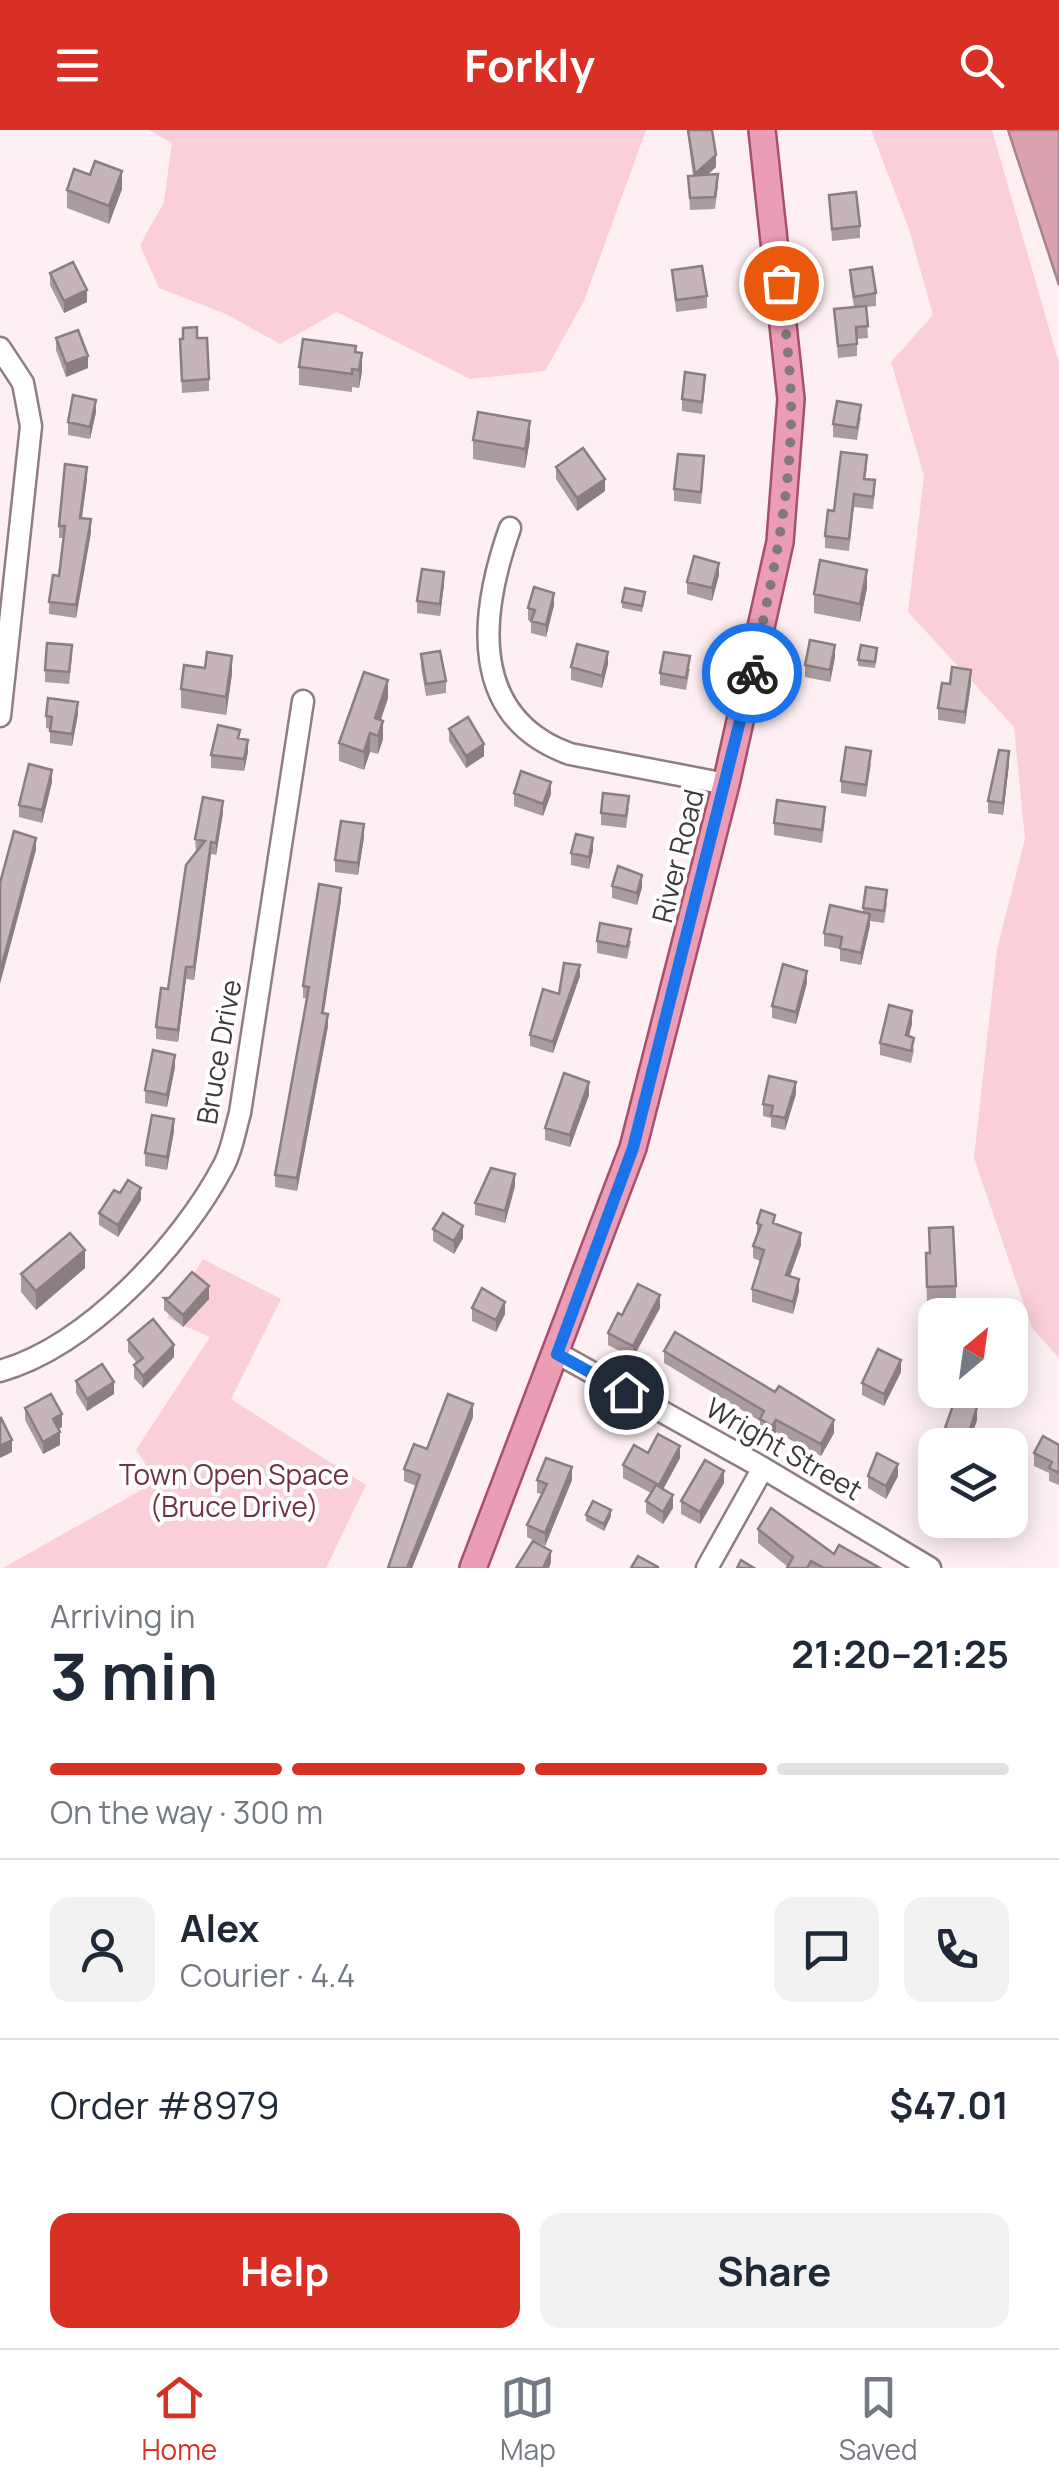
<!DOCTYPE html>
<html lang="en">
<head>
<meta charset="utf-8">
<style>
	body { margin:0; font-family:Manrope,sans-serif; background:#f2f2f3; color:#1f2937; height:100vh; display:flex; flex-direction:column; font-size:38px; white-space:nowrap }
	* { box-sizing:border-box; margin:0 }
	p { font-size:32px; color:#747a83 }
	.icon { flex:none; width:55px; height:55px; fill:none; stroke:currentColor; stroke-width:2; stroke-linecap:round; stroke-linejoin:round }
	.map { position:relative; height:1438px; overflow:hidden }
	.panel { display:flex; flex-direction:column; background:#fff; flex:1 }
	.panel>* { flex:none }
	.needle { width:65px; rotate:29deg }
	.fabs { position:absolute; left:918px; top:1168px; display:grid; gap:20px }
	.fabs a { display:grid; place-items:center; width:110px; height:110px; border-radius:20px; background:#fff; box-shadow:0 5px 25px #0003; font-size:50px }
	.pin { position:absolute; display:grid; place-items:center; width:85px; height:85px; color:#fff; margin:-42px; border:5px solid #fff; border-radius:50%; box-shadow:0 2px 10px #0007 }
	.courier { position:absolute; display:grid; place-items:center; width:100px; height:100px; margin:-50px; border:8px solid #1a73e8; border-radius:50%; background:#fff; color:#222; box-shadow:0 2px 12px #0007 }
	.head em { font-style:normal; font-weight:700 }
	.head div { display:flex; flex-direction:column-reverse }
	.head { display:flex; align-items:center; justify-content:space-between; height:170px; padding:0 50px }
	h1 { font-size:65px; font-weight:700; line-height:75px }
	.bar { display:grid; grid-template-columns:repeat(4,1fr); gap:15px 10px; align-content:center; height:120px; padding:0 50px }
	.bar i { height:12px; border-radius:8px; background:#e0e1e3 }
	.bar .active { background:#d93025 }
	.bar p { grid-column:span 4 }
	.line { display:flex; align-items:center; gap:25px; padding:0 50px; border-top:2px solid #e0e1e3 }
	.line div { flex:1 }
	.round { display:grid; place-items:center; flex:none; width:105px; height:105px; border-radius:20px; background:#f2f2f3 }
	.cta { display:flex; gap:20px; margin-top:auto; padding:20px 50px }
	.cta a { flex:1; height:115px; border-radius:20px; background:#d93025; color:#fff; font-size:40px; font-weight:700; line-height:115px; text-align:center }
	.cta a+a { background:#f2f2f3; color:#1f2937 }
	header { display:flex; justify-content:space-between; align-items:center; height:130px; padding:0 50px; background:#d93025; color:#fff; font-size:45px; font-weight:700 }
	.tabs { display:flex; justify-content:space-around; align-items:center; height:140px; border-top:2px solid #e0e1e3; background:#fff; font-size:28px; color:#747a83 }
	.tabs a { display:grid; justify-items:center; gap:5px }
	.tabs .active { color:#d93025 }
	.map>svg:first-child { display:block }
	.green { fill:#facfd9 }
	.water { fill:#d9a2af; stroke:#ab828c; stroke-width:2.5 }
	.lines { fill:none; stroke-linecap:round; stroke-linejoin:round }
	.minor-casing { stroke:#8f7e82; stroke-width:25 }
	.major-casing { stroke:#a6506c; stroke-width:30 }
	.minor { stroke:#fff; stroke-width:20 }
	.major { stroke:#eb9db6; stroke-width:25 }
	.wall { fill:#a99b9e }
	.shaded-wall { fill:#8a7e81 }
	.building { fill:#c5b4b8; stroke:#8a7e81; stroke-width:2.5 }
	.done { stroke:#82797b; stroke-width:10; stroke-dasharray:0 18 }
	.route { stroke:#1a73e8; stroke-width:12 }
	.labels { text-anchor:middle; stroke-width:8; stroke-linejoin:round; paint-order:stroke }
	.street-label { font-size:28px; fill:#40393b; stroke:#fff }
	.park-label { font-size:28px; fill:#743146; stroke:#fff }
</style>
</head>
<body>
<header><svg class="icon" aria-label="menu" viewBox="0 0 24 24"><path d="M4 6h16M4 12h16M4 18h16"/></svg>Forkly<svg class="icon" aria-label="search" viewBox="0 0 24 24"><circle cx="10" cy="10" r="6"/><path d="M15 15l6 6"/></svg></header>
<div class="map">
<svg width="1059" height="1438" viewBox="0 0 1059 1438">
	<rect width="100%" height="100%" fill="#feeff2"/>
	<!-- green -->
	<path class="green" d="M149 0H646L584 171 545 241 470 249 337 182 280 214 226 184 159 158 140 115 164 72 172 13Z
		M871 0H992L1059 233V1228L1032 1198 974 1028 997 819 1025 709 1014 597 908 482 924 346 891 232 933 185 909 99Z
		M203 1129 281 1169 231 1269 366 1355 326 1438H3L157 1351 136 1320 210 1207 167 1188Z"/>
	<!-- water -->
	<path class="water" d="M1008 0H1059V155Z"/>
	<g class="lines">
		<defs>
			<path id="minor" d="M0 218 23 253 31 296 0 586
				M510 398C480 483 467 587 570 624L726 654
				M557 1223 763 1338 930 1438
				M0 1241C88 1216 182 1115 224 1035 232 1020 235 1000 240 983L303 571
				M707 1438 763 1338"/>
			<path id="major" d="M473 1438 633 1018 726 654 780 412 791 269 762 0"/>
		</defs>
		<!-- minor casing -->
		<use href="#minor" class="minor-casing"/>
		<!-- major casing -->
		<use href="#major" class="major-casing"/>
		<!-- minor -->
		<use href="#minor" class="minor"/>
		<!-- major -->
		<use href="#major" class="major"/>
	</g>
	<!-- wall -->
	<path class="wall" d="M687 0 716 37 707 45 718 56 715 79 690 80 688 46H693Z
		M122 59 109 94 67 78V60Z
		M829 65 860 96V108L832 111Z
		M672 140 707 166V178L676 182Z
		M850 140 876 163V176L866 177 868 208 857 209V226L838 228 834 179 854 177 850 152Z
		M50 143 87 172 64 183 50 155Z
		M183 198 197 208 209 249V261L182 263 180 209H183Z
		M56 208 88 238 66 247 56 220Z
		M356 223 362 241 359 258 352 257V262L299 255V237Z
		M705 257 702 284 682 281V269Z
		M96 282 90 309 68 305V292Z
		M861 287 857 310 833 307V294Z
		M530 309 525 338 473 329V310Z
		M556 337 605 361 577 381 556 349Z
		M867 337 865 349 875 362 873 379 854 377 849 421 825 418V406L834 381Z
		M704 338 701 374 674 371V359Z
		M87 349 82 388 91 402 76 488 49 484V472L59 446 64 408H59V396Z
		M719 445 712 471 687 464V452Z
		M444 454 440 486 417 483V471Z
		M867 458 860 492 814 483V464Z
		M645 468 642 482 622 478V472Z
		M554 475 546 507 531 503V491L528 490V478Z
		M421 524 446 551V563L426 566 421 537Z
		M877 524 875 538 858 536V530Z
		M72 527 69 554 45 552V540Z
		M835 527 830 552 805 547V535Z
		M608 534 602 558 571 550V537Z
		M690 539 686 560 660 555V543Z
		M232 544 226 585 181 578V559Z
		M971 553 965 594 938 590V578L950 554Z
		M388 568 381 590 383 609 378 624 370 622 364 640 339 631V613Z
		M78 584 72 616 50 613V599L46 598V586Z
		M449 599 484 626 466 638 449 611Z
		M240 608 248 622 244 641 211 638V625Z
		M871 633 866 667 841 663V651Z
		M1009 634 1003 685 988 683V671Z
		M52 652 42 693 19 687V675Z
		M514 663 551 664 543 686 514 676Z
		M629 678 626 698 601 695V683Z
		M223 683 216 725 211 724 194 850 186 849 178 912 156 909V897L168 859 196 721 195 709Z
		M825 690 822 713 774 705V693Z
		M364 707 358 745 335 742V730Z
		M593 720 589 739 571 735V723Z
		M612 756 642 757 637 775 612 768Z
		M341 770 323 883 328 896 297 1061 275 1057V1045L307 868H303V856Z
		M887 773 884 793 870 791 861 835 840 831V819L824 816V803L863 782V778Z
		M597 811H631L627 829 597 823Z
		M580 846 553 923 530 916V905L559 864Z
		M807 853 796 894 772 888V876Z
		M912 894 909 906 914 920 911 933 880 925V913Z
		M175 937 167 977 145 973V960Z
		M796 964 785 1000 771 997V988L763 986V974Z
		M589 965 570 1017 545 1010V998Z
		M174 1001 167 1040 145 1036V1023Z
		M515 1056 505 1093 475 1085V1073Z
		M120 1063 141 1070 118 1107 99 1095V1083Z
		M757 1093 775 1094 801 1115 790 1146 799 1161 793 1184 752 1172V1159L760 1131 753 1128V1116L757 1106Z
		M929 1098 956 1156V1174L927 1176 926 1123H930Z
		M433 1099 463 1108 454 1124 433 1111Z
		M85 1138 36 1180 21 1162V1144Z
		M164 1168H169L209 1169 183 1197 164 1180Z
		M472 1178 505 1184 496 1202 472 1191Z
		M660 1178 633 1228 608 1215V1203L622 1185Z
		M128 1210 174 1227 143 1258 134 1248V1235L137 1233 128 1222Z
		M664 1221 834 1303 821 1326 776 1302 772 1308 760 1301V1291L664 1233Z
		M901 1242 884 1276 862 1265V1253Z
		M76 1251 114 1264 87 1281 76 1263Z
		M25 1278 62 1297 58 1299 60 1315 43 1324 25 1290Z
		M473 1287 412 1438H388L416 1356 404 1351V1339L427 1319Z
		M977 1290 969 1315H959L945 1310V1298Z
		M1059 1315V1355L1049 1351V1343L1034 1336V1323Z
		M648 1323 680 1328 663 1359 673 1378 663 1394 646 1383V1371L651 1363 623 1348V1335Z
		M868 1346H898L886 1369 868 1358Z
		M537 1350H572L545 1416 527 1407V1395L542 1364 537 1363Z
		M724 1353 700 1394 681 1384V1371Z
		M586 1385 611 1386 604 1401 586 1391Z
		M758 1399 834 1424 880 1438H787L788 1437 758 1413Z"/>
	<!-- shaded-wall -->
	<path class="shaded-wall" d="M716 25V37L695 57V44Z
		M122 41V59L109 94V76Z
		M87 160V172L64 183V171Z
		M362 223V241L359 258V240Z
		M88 226V238L66 247V234Z
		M96 270V282L90 309V297Z
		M530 291V309L525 338V319Z
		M87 337V349L80 400V388Z
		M605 349V361L577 381V368Z
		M91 389V402L76 488V475Z
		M719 433V445L712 471V458Z
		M867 440V458L860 492V474Z
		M444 442V454L440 486V474Z
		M554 463V475L546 507V495Z
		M835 515V527L830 552V540Z
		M608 522V534L602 558V546Z
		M232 526V544L226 585V567Z
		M971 540V553L965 594V582Z
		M388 550V568L375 606V588Z
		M78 572V584L72 616V604Z
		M383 591V609L378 624V606Z
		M370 603V622L364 640V622Z
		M248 610V622L244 641V629Z
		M484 614V626L466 638V626Z
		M1009 621V634L1003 685V673Z
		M52 640V652L42 693V680Z
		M551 652V664L543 686V674Z
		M223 671V683L216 725V713Z
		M364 694V707L358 745V733Z
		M36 708V720L0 854V842Z
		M593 708V720L589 739V727Z
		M211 712V724L194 850V837Z
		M642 745V757L637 775V763Z
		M341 758V770L322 895V883Z
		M870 784V796L861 835V823Z
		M580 835V846L553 923V912Z
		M186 837V849L178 912V900Z
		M807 841V853L796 894V882Z
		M912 881V894L906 918V905Z
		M328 884V896L297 1061V1048Z
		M175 925V937L167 977V965Z
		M589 952V965L570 1017V1005Z
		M796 952V964L785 1000V988Z
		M174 989V1001L167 1040V1027Z
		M515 1044V1056L505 1093V1081Z
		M141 1058V1070L118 1107V1095Z
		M463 1096V1108L454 1124V1111Z
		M801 1103V1115L786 1157V1145Z
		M85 1120V1138L36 1180V1161Z
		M799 1149V1161L793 1184V1172Z
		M209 1156V1169L183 1197V1185Z
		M660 1165V1178L633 1228V1216Z
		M505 1172V1184L496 1202V1190Z
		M174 1215V1227L143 1258V1246Z
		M901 1230V1242L884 1276V1264Z
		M114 1252V1264L87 1281V1269Z
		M473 1274V1287L412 1438H407Z
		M977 1277V1290L968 1315V1306Z
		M62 1284V1297L53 1302V1289Z
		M776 1290V1302L772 1308V1296Z
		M834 1290V1303L821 1326V1314Z
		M60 1302V1315L43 1324V1312Z
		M12 1310V1322L0 1328V1316Z
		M680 1316V1328L659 1367V1355Z
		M898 1334V1346L886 1369V1356Z
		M572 1337V1350L545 1416V1403Z
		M724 1341V1353L700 1394V1382Z
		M673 1365V1378L663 1394V1382Z
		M611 1380V1386L604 1401V1394Z
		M551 1421V1433L549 1438H543Z"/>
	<!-- building -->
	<path class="building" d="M688 0H712L716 25 695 44Z
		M95 31 122 41 109 76 67 60 74 39 90 45Z
		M718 44 715 67 690 68 688 46Z
		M856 62 860 96 832 99 829 65Z
		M73 132 87 160 64 171 50 143Z
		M702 136 707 166 676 170 672 140Z
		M872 137 876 163 854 167 850 140Z
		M866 176 868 196 856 197 857 214 838 216 834 179Z
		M197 197V208H207L209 249 182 251 180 209H183V198Z
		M78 200 88 226 66 234 56 208Z
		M303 209 356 216 355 222 362 223 359 240 352 239V244L299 237Z
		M685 242 705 245 702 272 682 269Z
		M73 265 96 270 90 297 68 292Z
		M837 271 861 275 857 298 833 294Z
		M478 282 530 291 525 319 473 310Z
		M583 318 605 349 577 368 556 337Z
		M841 322 867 325 864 349 875 350 873 367 854 364 849 409 825 406 828 380 834 381Z
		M678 324 704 326 701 362 674 359Z
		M65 334 87 337 80 388 91 389 76 475 49 472 53 445 59 446 65 396H59Z
		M694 426 719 433 712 458 687 452Z
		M820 430 867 440 860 474 814 464Z
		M422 439 444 442 440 474 417 471Z
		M534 457 554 463 546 495 531 491 535 480 528 478Z
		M625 458 645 462 642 476 622 472Z
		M810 510 835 515 830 540 805 535Z
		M47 513 72 515 69 542 45 540Z
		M577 514 608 522 602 546 571 537Z
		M861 515 877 518 875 532 858 530Z
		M440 521 446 551 426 554 421 524Z
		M207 522 232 526 226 567 181 559 184 535 205 538Z
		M664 522 690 526 686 548 660 543Z
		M952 537 971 540 965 582 938 578 942 553 950 554Z
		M364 542 388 550 375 588 383 591 378 606 370 603 364 622 339 613Z
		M48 568 78 572 72 604 50 601 52 587 46 586Z
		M468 587 484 614 466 626 449 599Z
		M218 595 240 600 238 608 248 610 244 629 211 625Z
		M846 617 871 621 866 655 841 651Z
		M999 620 1009 621 1003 673 988 671Z
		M29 634 52 640 42 680 19 675Z
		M521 641 551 652 543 674 514 663Z
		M603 663 629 666 626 686 601 683Z
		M203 667 223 671 216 713 211 712 194 837H186L178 900 156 897 161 858 168 859 186 735 205 711 195 709Z
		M777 670 825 677 822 700 774 693Z
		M341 691 364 694 358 733 335 730Z
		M14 701 36 708 0 842V753Z
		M576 704 593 708 589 727 571 723Z
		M618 736 642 745 637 763 612 756Z
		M319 754 341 758 322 883 328 884 297 1048 275 1045 309 857 303 856Z
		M866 757 887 760 884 781 863 778Z
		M830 775 870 784 861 823 840 818 842 807 824 803Z
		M600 793 631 799 627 817 597 811Z
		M564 833 580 835 553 912 530 905 543 859 559 864Z
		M783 834 807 841 796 882 772 876Z
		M889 875 912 881 906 905 914 908 911 921 880 913Z
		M153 920 175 925 167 965 145 960Z
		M564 943 589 952 570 1005 545 998Z
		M769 946 796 952 785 988 771 985 773 976 763 974Z
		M152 985 174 989 167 1027 145 1023Z
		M491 1038 515 1044 505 1081 475 1073Z
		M128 1050 141 1058 118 1095 99 1083 114 1060 120 1063Z
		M761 1080 775 1085 773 1093 801 1103 786 1145 799 1149 793 1172 752 1159 764 1120 753 1116 761 1095 757 1093Z
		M443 1083 463 1096 454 1111 433 1099Z
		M953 1097 956 1156 927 1157 926 1123H930L929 1098Z
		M70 1103 85 1120 36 1161 21 1144Z
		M192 1142 209 1156 183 1185 164 1168H169Z
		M638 1154 660 1165 633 1216 608 1203 618 1183 622 1185Z
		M482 1158 505 1172 496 1190 472 1178Z
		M153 1189 174 1215 143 1246 134 1235 143 1228 128 1210Z
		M675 1202 775 1262 779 1256 834 1290 821 1314 776 1290 772 1296 760 1289 764 1281 664 1221Z
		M878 1219 901 1230 884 1264 862 1253Z
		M102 1234 114 1252 87 1269 76 1251Z
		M51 1264 62 1284 53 1289 60 1302 43 1312 25 1278Z
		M448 1264 473 1274 407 1438H388L420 1345 404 1339 414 1314 427 1319Z
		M955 1270 977 1277 968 1306 945 1298Z
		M1 1288 12 1310 0 1316V1289Z
		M658 1304 680 1316 659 1355 623 1335 634 1315 648 1323Z
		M1043 1306 1059 1315V1343L1049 1338 1052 1332 1034 1323Z
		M877 1323 898 1334 886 1356 868 1346Z
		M546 1328 572 1337 545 1403 527 1395 547 1354 537 1350Z
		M705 1330 724 1341 700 1382 681 1371Z
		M656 1355 673 1365 663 1382 646 1371Z
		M593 1371 611 1380 604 1394 586 1385Z
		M771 1378 834 1424 839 1415 880 1438H824L811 1431 807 1438H787L793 1427 758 1399Z
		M533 1411 551 1421 543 1438H516Z
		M638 1426 658 1437V1438H631Z
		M741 1430 754 1438H737Z"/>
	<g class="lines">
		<!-- done -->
		<path class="done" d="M752 543C771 453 793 362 791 269 790 230 784 191 781 153"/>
		<!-- route -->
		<path class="route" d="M626 1262 557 1224 633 1018 752 543"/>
	</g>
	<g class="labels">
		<!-- street labels -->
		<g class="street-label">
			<text transform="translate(678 726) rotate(-76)" y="10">River Road</text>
			<text transform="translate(219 922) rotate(-80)" y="10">Bruce Drive</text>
			<text transform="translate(784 1319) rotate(30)" y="10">Wright Street</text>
		</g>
		<!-- park labels -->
		<g class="park-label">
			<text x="234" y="1355">Town Open Space<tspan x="234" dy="32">(Bruce Drive)</tspan></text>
		</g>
	</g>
</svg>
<div class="fabs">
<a><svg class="needle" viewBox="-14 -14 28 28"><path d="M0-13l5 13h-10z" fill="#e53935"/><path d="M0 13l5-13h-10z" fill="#747a83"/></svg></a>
<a><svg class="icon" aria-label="layers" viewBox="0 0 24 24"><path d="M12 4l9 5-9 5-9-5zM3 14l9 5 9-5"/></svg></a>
</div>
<div class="pin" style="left:781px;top:153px;background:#ea580c"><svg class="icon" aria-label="bag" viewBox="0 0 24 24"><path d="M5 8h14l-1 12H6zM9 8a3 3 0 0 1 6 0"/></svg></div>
<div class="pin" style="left:626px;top:1262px;background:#1f2937"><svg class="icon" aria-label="home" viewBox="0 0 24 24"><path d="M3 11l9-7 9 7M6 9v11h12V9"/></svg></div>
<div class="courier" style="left:752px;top:543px"><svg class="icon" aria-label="bike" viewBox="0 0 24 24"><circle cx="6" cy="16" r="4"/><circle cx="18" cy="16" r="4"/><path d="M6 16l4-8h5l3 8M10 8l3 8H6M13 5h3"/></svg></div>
</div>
<section class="panel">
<div class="head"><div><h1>3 min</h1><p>Arriving in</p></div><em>21:20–21:25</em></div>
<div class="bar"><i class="active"></i><i class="active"></i><i class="active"></i><i></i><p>On the way · 300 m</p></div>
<div class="line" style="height:180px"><a class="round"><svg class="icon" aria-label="person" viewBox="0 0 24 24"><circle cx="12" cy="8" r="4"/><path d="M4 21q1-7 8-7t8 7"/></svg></a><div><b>Alex</b><p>Courier · 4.4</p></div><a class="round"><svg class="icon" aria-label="chat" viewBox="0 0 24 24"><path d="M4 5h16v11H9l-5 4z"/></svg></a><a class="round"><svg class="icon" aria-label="phone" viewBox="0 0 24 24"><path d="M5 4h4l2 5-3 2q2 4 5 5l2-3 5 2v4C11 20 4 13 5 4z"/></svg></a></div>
<div class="line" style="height:130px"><div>Order #8979</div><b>$47.01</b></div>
<div class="cta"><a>Help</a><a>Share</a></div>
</section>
<nav class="tabs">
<a class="active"><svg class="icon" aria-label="home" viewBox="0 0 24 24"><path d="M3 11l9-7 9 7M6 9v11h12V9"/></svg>Home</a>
<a><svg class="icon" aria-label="map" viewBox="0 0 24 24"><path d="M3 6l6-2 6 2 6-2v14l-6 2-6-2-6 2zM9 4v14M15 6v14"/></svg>Map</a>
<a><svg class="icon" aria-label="saved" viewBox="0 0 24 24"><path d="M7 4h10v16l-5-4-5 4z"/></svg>Saved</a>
</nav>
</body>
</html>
